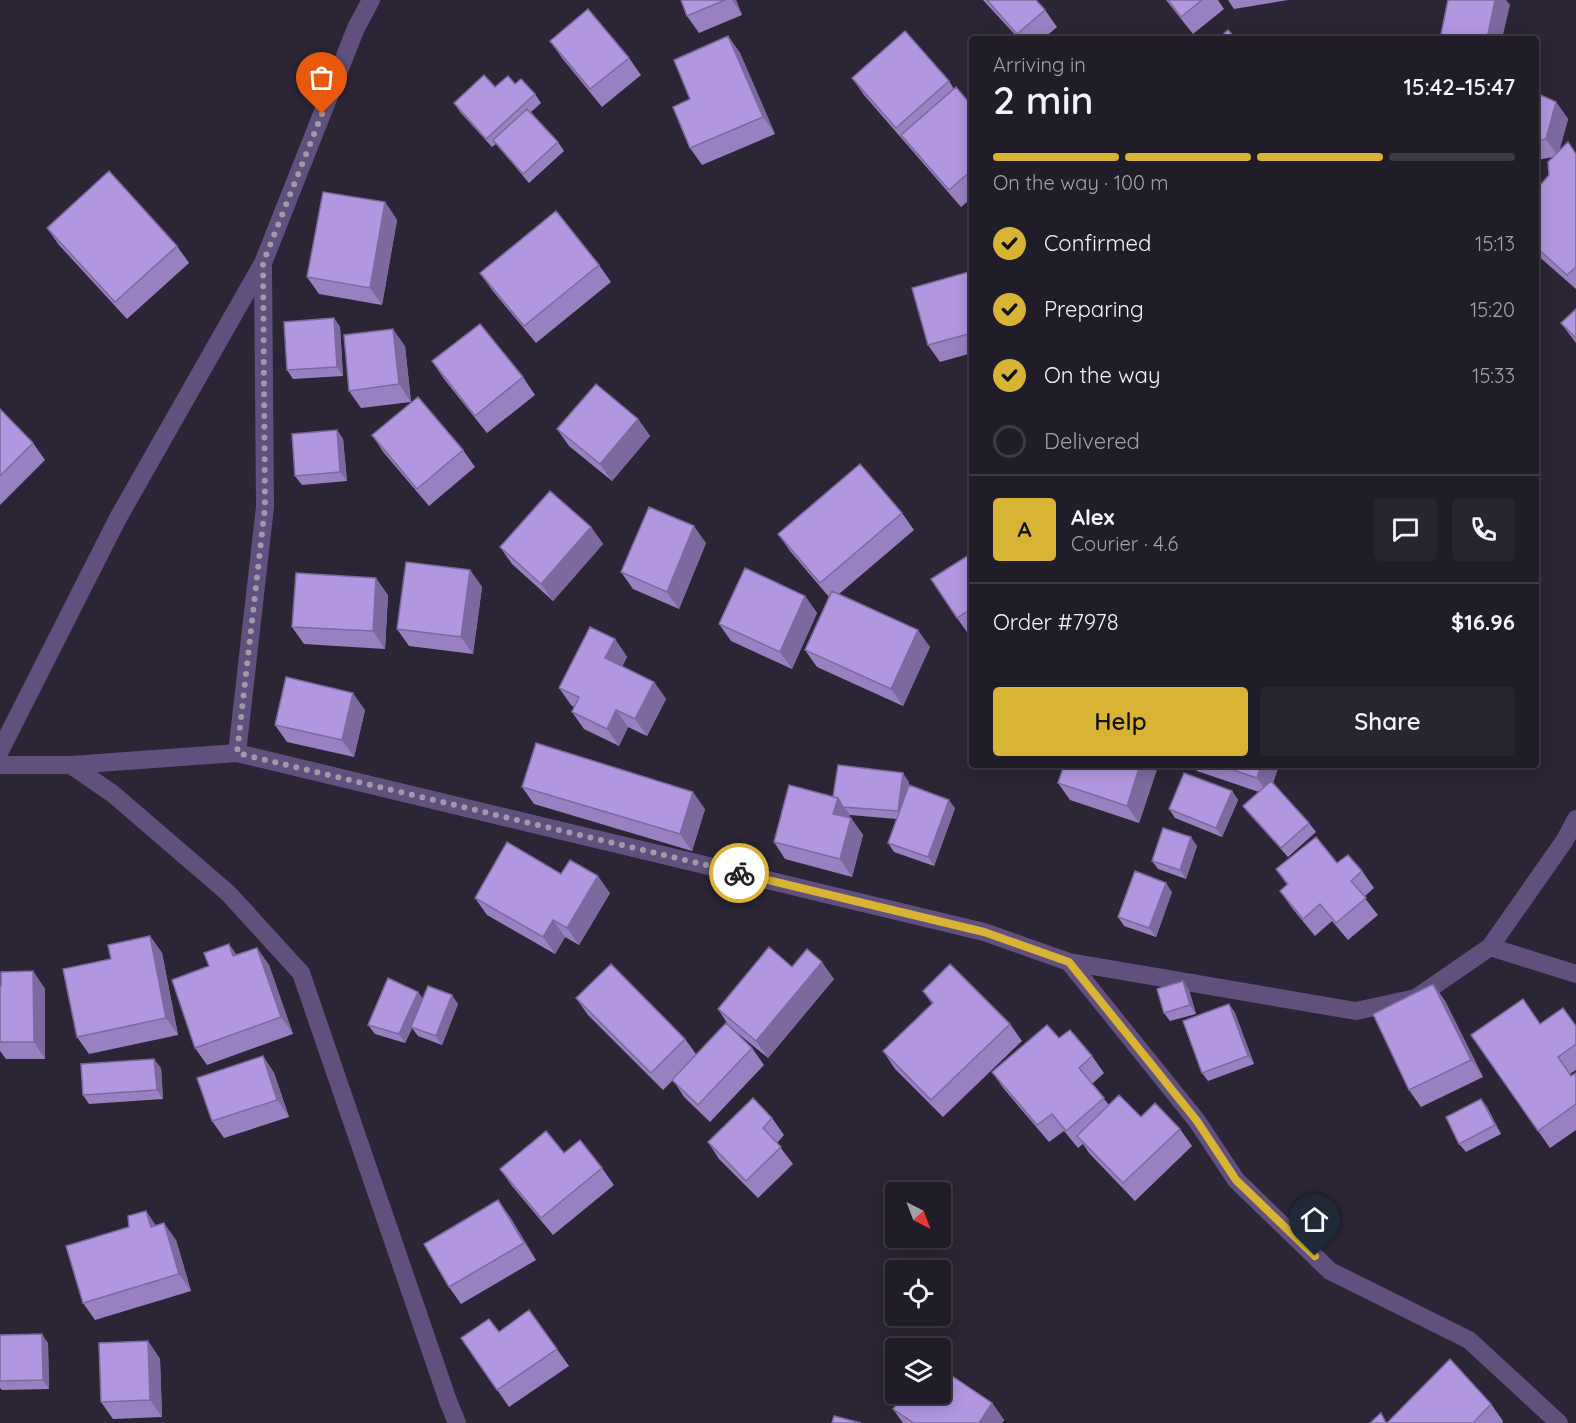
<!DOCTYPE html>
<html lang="en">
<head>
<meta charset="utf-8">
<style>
	body { margin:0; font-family:Quicksand,sans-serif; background:#282530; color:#f1f3f6; height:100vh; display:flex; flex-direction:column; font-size:22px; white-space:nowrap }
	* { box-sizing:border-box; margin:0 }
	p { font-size:20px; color:#a2a1a8 }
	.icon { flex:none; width:33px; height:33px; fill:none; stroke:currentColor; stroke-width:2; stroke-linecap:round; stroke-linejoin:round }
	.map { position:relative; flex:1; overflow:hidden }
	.side { position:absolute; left:969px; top:36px; width:570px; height:732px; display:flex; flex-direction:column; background:#201c28; border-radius:6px; box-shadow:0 3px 15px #0003,0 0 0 2px #3d3a45 }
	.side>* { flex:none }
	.needle { width:39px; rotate:138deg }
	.tools { position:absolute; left:885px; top:1182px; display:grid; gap:12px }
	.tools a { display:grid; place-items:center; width:66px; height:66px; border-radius:6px; background:#201c28; box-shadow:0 3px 15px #0003,0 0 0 2px #3d3a45; font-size:30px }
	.pin { position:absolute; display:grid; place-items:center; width:51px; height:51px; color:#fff; margin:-62px -26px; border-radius:50% 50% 50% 0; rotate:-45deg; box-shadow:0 0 6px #0007 }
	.pin .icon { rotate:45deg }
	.courier { position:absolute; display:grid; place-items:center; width:60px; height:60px; margin:-30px; border:4px solid #d9b334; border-radius:50%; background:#fff; color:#222; box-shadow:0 2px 8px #0007 }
	.head em { font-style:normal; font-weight:600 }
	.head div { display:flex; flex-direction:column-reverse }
	.head { display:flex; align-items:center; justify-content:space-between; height:102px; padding:0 24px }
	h1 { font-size:39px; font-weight:600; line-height:45px }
	.bar { display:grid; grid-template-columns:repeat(4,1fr); gap:9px 6px; align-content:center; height:72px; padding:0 24px }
	.bar i { height:8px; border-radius:4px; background:#3d3a45 }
	.bar .current { background:#d9b334 }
	.bar p { grid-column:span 4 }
	.line { display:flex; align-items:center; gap:15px; padding:0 24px; border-top:2px solid #3d3a45 }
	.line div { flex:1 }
	.round { display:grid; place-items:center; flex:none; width:63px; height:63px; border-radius:6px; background:#282530 }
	ol { padding:0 24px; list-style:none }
	li { display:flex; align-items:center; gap:18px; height:66px }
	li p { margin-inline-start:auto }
	li .icon { padding:6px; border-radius:50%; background:#d9b334; color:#111; stroke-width:4 }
	li:last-child { color:#a2a1a8 }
	li i { width:33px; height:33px; border:3px solid #3d3a45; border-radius:50% }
	.action { display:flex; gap:12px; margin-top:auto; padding:12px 24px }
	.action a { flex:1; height:69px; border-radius:6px; background:#d9b334; color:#111; font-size:24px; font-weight:600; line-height:69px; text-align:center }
	.action a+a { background:#282530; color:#f1f3f6 }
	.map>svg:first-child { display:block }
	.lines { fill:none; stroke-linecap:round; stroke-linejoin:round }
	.minor { stroke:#61507e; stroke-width:18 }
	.wall { fill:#9981c1 }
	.shaded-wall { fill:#7d699d }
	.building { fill:#b296e0; stroke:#7d699d; stroke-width:1.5 }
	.done { stroke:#9f9aa7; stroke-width:6; stroke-dasharray:0 10.8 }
	.route { stroke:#d9b334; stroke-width:8 }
</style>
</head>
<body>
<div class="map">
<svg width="1576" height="1423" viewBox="0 0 1576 1423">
	<rect width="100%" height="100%" fill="#2b2535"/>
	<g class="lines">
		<!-- minor -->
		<path class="minor" d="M0 751 118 518 263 263 356 28 371 0
			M237 753 265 507 263 265
			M0 765H71L237 753 984 932 1069 962 1356 1011 1416 998 1490 947 1565 840 1576 819
			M71 765 113 794 228 893 301 973 448 1401 457 1423
			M1490 947 1576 974
			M1069 962 1197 1121 1236 1180 1330 1271 1469 1340 1559 1423"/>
	</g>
	<!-- wall -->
	<path class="wall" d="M681 0H736L742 15 699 33 687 16Z
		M983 0H1036L1045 10 1057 27 1043 39H1017L1018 38Z
		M1166 0H1218L1224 9 1193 34Z
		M1228 0H1288L1234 9Z
		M728 36 740 53 775 134 702 165 690 148V99Z
		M550 41 629 58 641 75 602 107 562 58Z
		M852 78 949 81 954 89 972 106V198L961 207 864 95Z
		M515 84 535 94 541 103 531 112 558 142 564 151 529 183 496 144 492 147 460 112 454 103 495 87Z
		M1536 93 1556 102 1568 119 1559 151 1576 154V289L1536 254V190L1549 175 1553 157 1537 160 1536 161Z
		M385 202 397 220 382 305 319 294 307 277Z
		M47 228 177 246 189 263 127 319 59 245Z
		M599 265 611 282 536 343 492 290 480 273Z
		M972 271V353L940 362 928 345Z
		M1576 309V343L1561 323Z
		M334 318 340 327 343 376 293 379 287 370Z
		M405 346 411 402 361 408 349 391Z
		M432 361 523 377 535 395 487 433 444 379Z
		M0 409 33 443 45 460 0 505Z
		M638 419 650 436 612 481 569 446 557 429Z
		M337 430 343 439 347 481 302 485 295 476Z
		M372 435 463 450 475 467 429 506 384 453Z
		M902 513 914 530 839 594 930 647 903 706 817 667 805 650 829 597 790 551 778 534Z
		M591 527 603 544 553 601 512 564 500 547Z
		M706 543 679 609 633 589 621 572Z
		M972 553V633L969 635 957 618Z
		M470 570 482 587 473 654 409 646 397 629Z
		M388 595 385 649 304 644 292 627Z
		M805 596 817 613 792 669 731 641 719 624Z
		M615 639 627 657 622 667 654 682 666 699 647 736 628 727 619 746 584 729 572 712 574 707 571 705 559 688Z
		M365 710 354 757 287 742 275 725Z
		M1193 765H1279L1273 783 1309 823 1316 832 1288 857 1250 815 1243 806 1259 792 1197 771Z
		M1157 769 1139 823 1070 800 1058 783Z
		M909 782 908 788 955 808 934 866 894 852 888 843 897 819 850 815 849 818H851L863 835 852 877 785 859 774 842 833 797Z
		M522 787 705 809 692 851 534 804Z
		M1232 791 1238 800 1222 837 1175 818 1169 809Z
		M1197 846 1186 879 1158 869 1152 861Z
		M1337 863 1362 871 1374 888 1364 897 1378 915 1348 940 1332 921 1315 936 1292 908 1280 891 1287 885 1276 869Z
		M1172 892 1156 937 1124 926 1118 917Z
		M610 893 579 945 565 937 555 954 487 915 475 898Z
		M150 936 162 953 178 1035 89 1054 77 1037 111 959Z
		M229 944 236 955 257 948 269 965 293 1034 207 1065 195 1048 209 966Z
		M792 967 834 979 768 1058 729 1026 718 1009Z
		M33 971 45 989V1059H6L0 1051V986Z
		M1183 981 1189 990 1196 1014 1170 1021 1164 1013Z
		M1433 984 1445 1001 1483 1077 1421 1107 1409 1090Z
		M923 991 1010 1024 1022 1041 943 1117 895 1069 883 1051 932 1004Z
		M423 998 458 1004 442 1045 418 1036 412 1028 405 1043 375 1034 368 1025Z
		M576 998 685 1039 696 1054 752 1048 764 1065 710 1122 684 1097 673 1080 663 1090 588 1015Z
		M1229 1004 1235 1013 1254 1064 1208 1081 1202 1073Z
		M1541 1024 1576 1026V1070L1570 1074 1571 1076 1576 1073V1130L1550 1148 1471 1035Z
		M1059 1038 1092 1056 1104 1073 1092 1084 1109 1105 1141 1117 1180 1129 1192 1146 1135 1201 1089 1153 1083 1144 1078 1148 1064 1131 1049 1142 1004 1089 992 1072Z
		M263 1056 274 1073 289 1117 224 1138 212 1121Z
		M161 1068 163 1099 89 1104 83 1095Z
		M1481 1099 1487 1107 1501 1134 1466 1152 1459 1144Z
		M772 1118 784 1135 777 1143 793 1164 758 1198 719 1159 708 1142Z
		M564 1153 602 1168 614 1185 553 1235 512 1186 500 1169Z
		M498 1200 510 1217 536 1260 461 1304 449 1287Z
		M146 1211 156 1226 176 1240 191 1291 95 1320 83 1303 129 1227Z
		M529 1310 569 1366 509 1407 461 1338 499 1332Z
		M0 1335 48 1343 49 1389 2 1390 0 1388Z
		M148 1341 160 1359 162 1417 113 1419 101 1402Z
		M992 1403 1004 1420 1002 1423H903L893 1409Z
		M1491 1404 1503 1421 1502 1423H1370L1388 1422Z"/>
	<!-- shaded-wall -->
	<path class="shaded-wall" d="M732 0H736L742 15Z
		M1495 0H1506L1510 5 1502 39H1487Z
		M728 36 740 53 775 134 763 117Z
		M1556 102 1568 119 1558 156 1546 139Z
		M385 202 397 220 382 305 370 288Z
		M334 318 340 327 343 376 337 367Z
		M393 329 405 346 411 402 399 384Z
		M638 419 650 436 612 481 600 464Z
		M337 430 343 439 347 481 340 472Z
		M694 526 706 543 679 609 667 592Z
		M591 527 603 544 553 601 541 584Z
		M470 570 482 587 473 654 461 637Z
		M376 578 388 595 385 649 373 631Z
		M805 596 817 613 792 669 780 652Z
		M918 630 930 647 903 706 891 689Z
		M615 639 627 657 617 675 605 658Z
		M654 682 666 699 647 736 635 719Z
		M353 693 365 710 354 757 342 740Z
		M616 710 628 727 619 746 607 729Z
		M1140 765H1154L1157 769 1139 823 1127 806Z
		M1261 765H1279L1269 795 1257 778Z
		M903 773 909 782 904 820 898 811Z
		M1232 791 1238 800 1222 837 1216 828Z
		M693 792 705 809 692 851 680 834Z
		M838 798 850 815 845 831 833 814Z
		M949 800 955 808 934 866 928 857Z
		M851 818 863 835 852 877 840 859Z
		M1191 837 1197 846 1186 879 1180 870Z
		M598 876 610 893 579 945 567 928Z
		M1166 883 1172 892 1156 937 1149 928Z
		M553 920 565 937 555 954 543 937Z
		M150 936 162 953 178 1035 166 1018Z
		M229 944 241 961 233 956Z
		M257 948 269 965 293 1034 281 1017Z
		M822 962 834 979 768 1058 756 1041Z
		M33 971 45 989V1059L34 1042Z
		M1183 981 1189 990 1196 1014 1190 1005Z
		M1433 984 1445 1001 1483 1077 1471 1060Z
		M418 992 425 1001 405 1043 399 1034Z
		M452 995 458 1004 442 1045 436 1036Z
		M1229 1004 1235 1013 1254 1064 1248 1056Z
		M263 1056 274 1073 289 1117 277 1100Z
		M154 1059 161 1068 163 1099 157 1090Z
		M1481 1099 1487 1107 1501 1134 1495 1125Z
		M498 1200 510 1217 536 1260 524 1243Z
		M146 1211 158 1229 151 1227Z
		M164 1223 176 1240 191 1291 179 1274Z
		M42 1334 48 1343 49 1389 43 1380Z
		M148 1341 160 1359 162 1417 150 1400Z
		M992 1403 1004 1420 1002 1423H979Z"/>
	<!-- building -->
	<path class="building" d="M681 0H725L687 16Z
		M987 0H1036L1045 10 1017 34Z
		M1168 0H1202L1181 17Z
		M1448 0H1495L1487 39H1440Z
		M588 9 629 58 590 89 550 41Z
		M1228 30 1236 39H1218Z
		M905 31 949 81 896 128 852 78Z
		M1021 35 1025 39H1017Z
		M728 36 763 117 690 148 673 107 690 99 674 60Z
		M484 75 495 87 508 76 515 84 521 79 535 94 486 139 454 103Z
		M956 87 972 106V170L949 190 901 135Z
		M1536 93 1556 102 1546 139 1536 141Z
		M527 109 558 142 523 174 493 140Z
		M1568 142 1576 154V267L1567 275 1536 247V190L1549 175 1548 162Z
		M109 171 177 246 115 302 47 228Z
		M323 192 385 202 370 288 307 277Z
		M556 211 599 265 524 326 480 273Z
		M972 271V333L928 345 912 288Z
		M1576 309V338L1561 323Z
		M334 318 337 367 287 370 284 322Z
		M480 324 523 377 475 416 432 361Z
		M393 329 399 384 349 391 344 335Z
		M596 384 638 419 600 464 557 429Z
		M418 397 463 450 417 489 372 435Z
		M0 409 33 443 0 476Z
		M337 430 340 472 295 476 292 434Z
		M860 464 902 513 820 583 778 534Z
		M550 491 591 527 541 584 500 547Z
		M649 507 694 526 667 592 621 572Z
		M972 553V608L957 618 931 579Z
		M406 562 470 570 461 637 397 629Z
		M745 568 805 596 780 652 719 624Z
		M296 573 376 578 373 631 292 627Z
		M832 591 918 630 891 689 805 650Z
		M590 627 615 639 605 658 654 682 635 719 616 710 607 729 572 712 579 697 559 688Z
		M286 677 353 693 342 740 275 725Z
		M536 743 693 792 680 834 522 787Z
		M838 765 903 773 898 811 843 807 838 798 833 797Z
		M1064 765H1140L1127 806 1058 783Z
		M1218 765H1261L1257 778Z
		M1184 773 1232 791 1216 828 1169 809Z
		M1271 781 1309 823 1281 848 1243 806Z
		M789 785 838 798 833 814 851 818 840 859 774 842Z
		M909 785 949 800 928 857 888 843Z
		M1163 828 1191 837 1180 870 1152 861Z
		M1316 837 1337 863 1348 855 1362 871 1351 881 1366 898 1336 923 1320 904 1303 919 1280 891 1288 884 1276 869Z
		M507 842 561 874 570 860 598 876 567 928 553 920 543 937 475 898Z
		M1135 871 1166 883 1149 928 1118 917Z
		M150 936 166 1018 77 1037 63 969 111 959 108 945Z
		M229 944 233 956 257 948 281 1017 195 1048 172 980 209 966 204 953Z
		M769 947 792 967 807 949 822 962 756 1041 718 1009Z
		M611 964 685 1039 651 1073 576 998Z
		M950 964 1010 1024 931 1100 883 1051 933 1003 923 991Z
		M33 971 34 1042H0V986H1V972Z
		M388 978 418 992 399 1034 368 1025Z
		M1183 981 1190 1005 1164 1013 1157 989Z
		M1433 984 1471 1060 1409 1090 1373 1014Z
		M428 986 452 995 436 1036 411 1027Z
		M1523 999 1540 1024 1563 1008 1576 1026V1044L1558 1057 1571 1076 1576 1073V1104L1538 1131 1471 1035Z
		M1229 1004 1248 1056 1202 1073 1183 1021Z
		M726 1023 752 1048 698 1105 672 1080Z
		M1047 1025 1059 1038 1070 1030 1092 1056 1079 1068 1104 1098 1066 1131 1052 1114 1037 1125 992 1072Z
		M263 1056 277 1100 212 1121 197 1078Z
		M154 1059 157 1090 83 1095 81 1064Z
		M1119 1095 1141 1117 1155 1103 1180 1129 1123 1183 1077 1136Z
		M753 1098 772 1118 763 1128 781 1147 746 1181 708 1142Z
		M1481 1099 1495 1125 1459 1144 1446 1117Z
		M546 1131 564 1153 580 1140 602 1168 541 1218 500 1169Z
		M498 1200 524 1243 449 1287 424 1244Z
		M146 1211 151 1227 164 1223 179 1274 83 1303 66 1246 129 1227 128 1216Z
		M529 1310 557 1349 497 1390 461 1338 489 1319 499 1332Z
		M42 1334 43 1380 0 1381V1335Z
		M148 1341 150 1400 101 1402 99 1343Z
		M1450 1359 1491 1404 1473 1423H1387Z
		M940 1368 992 1403 979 1423H914L893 1409 904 1394H940Z
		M1381 1413 1386 1423H1370Z
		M834 1416 861 1423H832Z"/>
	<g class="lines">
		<!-- done -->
		<path class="done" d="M322 114 263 263 265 507 237 753 739 873"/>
		<!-- route -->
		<path class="route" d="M739 873 984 932 1069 962 1197 1121 1236 1180 1315 1256"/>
	</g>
</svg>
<div class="tools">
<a><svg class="needle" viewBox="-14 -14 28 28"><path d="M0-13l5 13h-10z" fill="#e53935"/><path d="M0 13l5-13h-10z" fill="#a2a1a8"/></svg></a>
<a><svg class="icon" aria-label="locate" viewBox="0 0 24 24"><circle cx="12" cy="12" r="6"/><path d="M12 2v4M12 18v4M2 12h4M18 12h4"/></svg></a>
<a><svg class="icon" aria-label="layers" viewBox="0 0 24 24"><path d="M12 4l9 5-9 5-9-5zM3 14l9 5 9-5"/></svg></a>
</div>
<div class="pin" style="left:322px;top:114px;background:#ea580c"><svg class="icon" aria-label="bag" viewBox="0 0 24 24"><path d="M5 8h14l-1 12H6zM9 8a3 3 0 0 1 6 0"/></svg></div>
<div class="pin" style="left:1315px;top:1256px;background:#1f2937"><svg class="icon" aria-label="home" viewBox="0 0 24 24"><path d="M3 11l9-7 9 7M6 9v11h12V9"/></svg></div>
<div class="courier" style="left:739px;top:873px"><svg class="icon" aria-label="bike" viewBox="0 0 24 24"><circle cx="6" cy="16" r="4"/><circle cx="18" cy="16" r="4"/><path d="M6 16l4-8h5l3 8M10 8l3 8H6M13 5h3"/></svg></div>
<section class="side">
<div class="head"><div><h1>2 min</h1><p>Arriving in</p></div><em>15:42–15:47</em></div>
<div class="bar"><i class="current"></i><i class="current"></i><i class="current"></i><i></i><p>On the way · 100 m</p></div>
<ol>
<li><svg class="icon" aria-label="check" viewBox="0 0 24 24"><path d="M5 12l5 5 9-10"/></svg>Confirmed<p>15:13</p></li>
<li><svg class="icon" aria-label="check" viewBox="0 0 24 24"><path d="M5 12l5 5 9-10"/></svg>Preparing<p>15:20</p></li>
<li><svg class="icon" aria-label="check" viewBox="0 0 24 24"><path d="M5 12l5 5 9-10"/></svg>On the way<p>15:33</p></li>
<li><i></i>Delivered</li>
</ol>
<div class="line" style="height:108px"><b class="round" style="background:#d9b334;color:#111">A</b><div><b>Alex</b><p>Courier · 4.6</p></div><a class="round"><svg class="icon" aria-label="chat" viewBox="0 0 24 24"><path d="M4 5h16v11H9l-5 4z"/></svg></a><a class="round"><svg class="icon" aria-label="phone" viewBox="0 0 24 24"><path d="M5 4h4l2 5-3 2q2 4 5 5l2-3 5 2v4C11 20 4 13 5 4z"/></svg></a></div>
<div class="line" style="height:78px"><div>Order #7978</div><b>$16.96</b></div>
<div class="action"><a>Help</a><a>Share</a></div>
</section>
</div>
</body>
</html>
